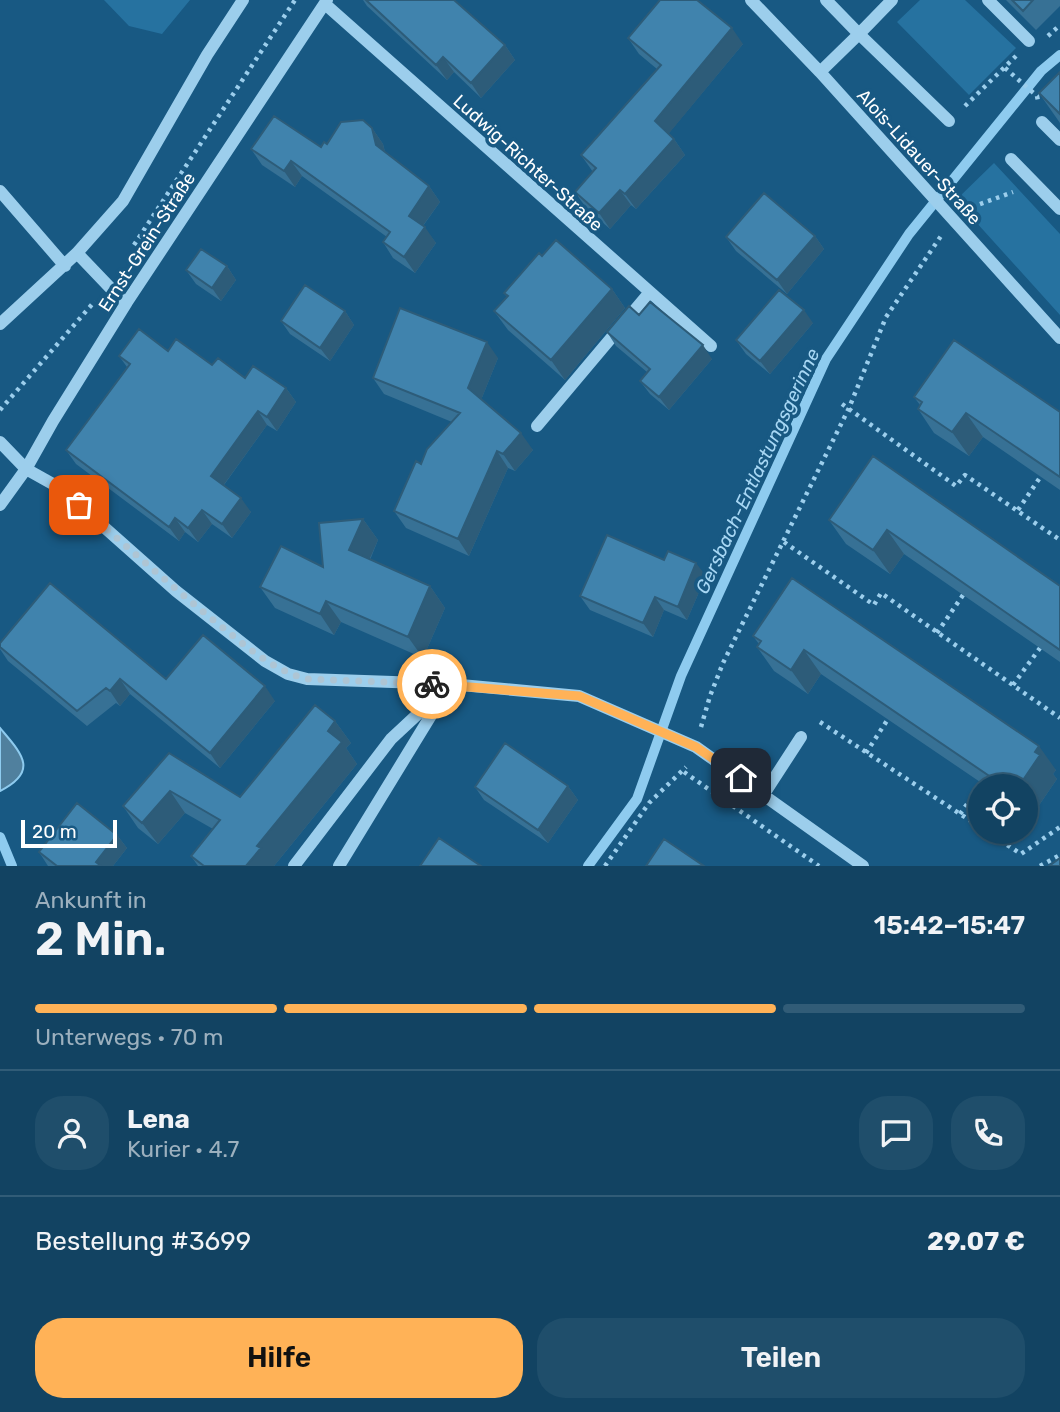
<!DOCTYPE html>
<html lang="de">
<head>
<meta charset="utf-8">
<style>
	body { margin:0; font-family:Rubik,sans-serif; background:#1f4e6b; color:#f1f3f6; height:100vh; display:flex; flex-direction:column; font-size:26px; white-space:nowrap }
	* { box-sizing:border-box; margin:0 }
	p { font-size:23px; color:#9cb0be }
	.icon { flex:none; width:38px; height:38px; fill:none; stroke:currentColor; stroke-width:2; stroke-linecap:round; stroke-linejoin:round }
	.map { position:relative; height:866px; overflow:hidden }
	.side { display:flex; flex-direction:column; background:#124362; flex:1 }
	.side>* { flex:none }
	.controls { position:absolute; left:968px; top:774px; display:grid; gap:14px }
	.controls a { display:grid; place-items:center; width:70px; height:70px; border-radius:50%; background:#124362; box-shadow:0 2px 5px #0004,0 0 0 2px #315c77; font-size:35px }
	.scale { position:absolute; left:21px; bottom:18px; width:96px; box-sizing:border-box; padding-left:7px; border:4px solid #fff; border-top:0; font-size:19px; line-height:24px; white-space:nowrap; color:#fff; -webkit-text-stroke:5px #185983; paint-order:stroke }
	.pin { position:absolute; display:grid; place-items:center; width:60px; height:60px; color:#fff; margin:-30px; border-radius:14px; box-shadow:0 4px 10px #0006 }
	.courier { position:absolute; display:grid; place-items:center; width:70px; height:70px; margin:-35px; border:5px solid #ffb257; border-radius:50%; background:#fff; color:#222; box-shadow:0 2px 9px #0007 }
	.overview em { font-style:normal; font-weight:600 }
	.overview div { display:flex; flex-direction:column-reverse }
	.overview { display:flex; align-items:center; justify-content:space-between; height:119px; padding:0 35px }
	h1 { font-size:46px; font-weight:600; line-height:52px }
	.bar { display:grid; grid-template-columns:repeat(4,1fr); gap:10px 7px; align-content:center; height:84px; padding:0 35px }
	.bar i { height:9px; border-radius:5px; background:#315c77 }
	.bar .selected { background:#ffb257 }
	.bar p { grid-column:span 4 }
	.line { display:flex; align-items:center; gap:18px; padding:0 35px; border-top:2px solid #315c77 }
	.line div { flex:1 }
	.round { display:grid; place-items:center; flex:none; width:74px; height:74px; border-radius:28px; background:#1f4e6b }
	.action { display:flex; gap:14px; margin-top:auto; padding:14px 35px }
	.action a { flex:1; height:80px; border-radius:28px; background:#ffb257; color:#111; font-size:28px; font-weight:600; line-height:80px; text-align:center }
	.action a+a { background:#1f4e6b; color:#f1f3f6 }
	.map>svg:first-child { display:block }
	.green { fill:#2672a0 }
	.water { fill:#50809e; stroke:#8ecbef; stroke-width:2 }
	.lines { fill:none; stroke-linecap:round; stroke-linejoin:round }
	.stream { stroke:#8ecbef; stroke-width:10 }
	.path { stroke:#9cceec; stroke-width:4.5; stroke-dasharray:3.5 5; stroke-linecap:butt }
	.minor { stroke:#9cceec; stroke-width:12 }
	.wall { fill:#377195 }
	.shaded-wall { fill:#2d5c79 }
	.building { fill:#4083ad; stroke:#2d5c79; stroke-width:2 }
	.done { stroke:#aec5d4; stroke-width:7; stroke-dasharray:0 12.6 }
	.route { stroke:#ffb257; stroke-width:9 }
	.labels { text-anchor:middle; stroke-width:7; stroke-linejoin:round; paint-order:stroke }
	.street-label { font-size:18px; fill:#fff; stroke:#185983 }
	.water-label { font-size:19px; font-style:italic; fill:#a7d7f4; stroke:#185983 }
</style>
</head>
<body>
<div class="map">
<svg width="1060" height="866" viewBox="0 0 1060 866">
	<rect width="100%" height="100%" fill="#185983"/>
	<!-- green -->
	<path class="green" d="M104 0H190L162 34 129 26Z
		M920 0H965L1016 48 969 95 897 22Z
		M994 163 1060 234V315L956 200Z"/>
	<!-- water -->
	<path class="water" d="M0 728C21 753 40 771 0 791Z"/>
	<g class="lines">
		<!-- stream -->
		<path class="stream" d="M0 837 12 866
			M588 866 637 799 681 676 826 359 909 234 1041 71 1060 55"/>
		<!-- path -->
		<path class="path" d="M1048 36 1060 25
			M1005 68 1037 96 1038 101
			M965 106 1016 56
			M972 207 1013 192
			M134 245 295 0
			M842 404 956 486 965 475 1060 540
			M0 410 95 301
			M1018 510 1041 476
			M784 542 874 605 881 593 1060 718
			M937 633 963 595
			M1013 685 1040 648
			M820 722 980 827
			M701 727 710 696 723 663 849 408 886 317 941 236
			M866 753 888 719
			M684 772 819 866
			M960 814 982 783
			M986 831 1021 854 1060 827
			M605 866 649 803 686 767
			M1040 866 1060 855"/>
		<!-- minor -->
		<path class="minor" d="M751 0 820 72 1060 338
			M892 0 859 34 949 121
			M988 0 1029 41
			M325 4 711 346
			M820 72 859 34 826 0
			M1042 122 1060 140
			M1011 159 1060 209
			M0 191 65 266
			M127 302 118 296 77 253 123 201 207 55 243 0
			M0 324 77 253
			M537 426 649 293
			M0 442 26 469 60 488 176 591 265 661 288 674 307 679 450 684 579 696 696 747 863 866
			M0 505 26 469 53 421 127 302 327 0
			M764 794 801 737
			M294 866 391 739 450 684
			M339 866 441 699"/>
	</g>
	<!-- wall -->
	<path class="wall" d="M363 0H454L505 45 515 60 481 98 454 72 447 80 367 6Z
		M1006 0H1060V6L1036 30Z
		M628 38 743 44 668 134 674 139 685 155 636 209 631 205 610 229 586 208 575 192 593 172 581 155 657 69 639 54Z
		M1060 72V123L1039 93Z
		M372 128 383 144 385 152 429 186 440 202 423 226 436 243 415 273 393 258 383 242 387 237 302 176 295 187 262 165 251 149 321 147Z
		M815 236 824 249 787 294 736 251 726 237Z
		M542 256 612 289 625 308 565 380 508 330 494 311 507 297 504 293Z
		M227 266 236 280 221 301 196 284 186 270Z
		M345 311 354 325 330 361 290 334 281 321Z
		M639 315 712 359 669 410 650 394 640 381 647 372 616 346 607 332Z
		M813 323 770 374 746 354 736 340Z
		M168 351 245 378 286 388 296 402 277 431 267 425 224 485 251 512 232 538 212 524 198 542 185 532 179 541 76 464 66 450 127 367 119 356Z
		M498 358 481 400 533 450 515 471 508 468 469 556 406 528 394 511 452 422 384 394 373 378Z
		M914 397 1060 412V490L983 437 969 456 934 433 918 409 920 405Z
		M873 456 1060 586V662L904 554 890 574 846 544 829 520Z
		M363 519 378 540 370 560 430 586 445 608 423 658 341 622 334 635 275 608 260 587 323 567Z
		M664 560 706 576 687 620 664 610 653 637 590 610 580 596Z
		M792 578 1056 770 1053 774 1057 779 1031 817 1026 813V786H986L821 674 808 694 774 671 757 647 759 644 753 636Z
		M0 643 166 679 275 701 220 768 130 694 120 706 116 703 87 726 8 661 0 649Z
		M335 721 351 743 346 748 357 764 274 866H198L191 856 213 829 185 813 158 844 138 828 123 806 169 753 240 797Z
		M568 786 578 800 548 843 484 800 475 787Z
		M117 835 127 848 113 866H48L39 852Z"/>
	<!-- shaded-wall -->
	<path class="shaded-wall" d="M732 28 743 44 666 137 655 121Z
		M505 45 515 60 481 98 471 83Z
		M443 57 454 72 447 80 436 65Z
		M372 128 383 144 387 161 376 145Z
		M674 139 685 155 636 209 625 194Z
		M291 161 302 176 295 187 284 171Z
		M429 186 440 202 419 231 409 216Z
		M620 190 631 205 610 229 599 213Z
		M425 227 436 243 415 273 404 257Z
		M815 236 824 249 787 294 777 280Z
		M227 266 236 280 221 301 212 288Z
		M612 289 625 308 565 380 551 360Z
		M804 310 813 323 770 374 760 361Z
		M345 311 354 325 330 361 320 348Z
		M487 342 498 358 479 405 468 388Z
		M703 345 712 359 669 410 659 397Z
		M286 388 296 402 277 431 267 417Z
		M258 411 267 425 220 490 211 476Z
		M966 413 983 437 969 456 952 432Z
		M521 433 533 450 515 471 503 454Z
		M497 451 508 468 469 556 458 539Z
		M241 498 251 512 232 538 222 524Z
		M202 510 212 524 198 542 188 528Z
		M175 518 185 532 179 541 169 527Z
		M363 519 378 540 364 572 349 550Z
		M887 530 904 554 890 574 873 550Z
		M696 563 706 576 687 620 678 607Z
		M430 586 445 608 423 658 408 637Z
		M655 597 664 610 653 637 643 623Z
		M326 601 341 622 334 635 320 614Z
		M804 650 821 674 808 694 791 670Z
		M120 679 130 694 120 706 110 691Z
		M265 686 275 701 220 768 210 753Z
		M335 721 351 743 346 748 357 764 274 866H246L257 846 328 731Z
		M1039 746 1056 770 1053 774 1057 779 1031 817 1026 809V786H1019L1035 752Z
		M568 786 578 800 548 843 538 830Z
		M170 791 185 813 158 844 142 823Z
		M117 835 127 848 113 866H98L96 862Z"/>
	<!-- building -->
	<path class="building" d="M366 0H454L505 45 471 83 443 57 436 65Z
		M660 0H697L732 28 655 121 674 139 625 194 620 190 599 213 575 192 596 168 581 155 661 65 628 38Z
		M1012 0H1033L1023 11Z
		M1060 72V114L1039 93Z
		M274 116 321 147 324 142 327 144 341 122 363 120 372 128 376 145 429 186 409 216 425 227 404 257 383 242 390 232 291 161 284 171 251 149Z
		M764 193 815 236 777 280 726 237Z
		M556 240 612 289 551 360 494 311 508 296 504 293 539 253 542 256Z
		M201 249 227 266 212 288 186 270Z
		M305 285 345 311 320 348 281 321Z
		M779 290 804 310 760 361 736 340Z
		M650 302 703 345 659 397 640 381 650 369 607 332 629 306 639 315Z
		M400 308 487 342 468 388 521 433 503 454 497 451 458 539 394 511 416 461 421 464 427 449 460 413 373 378Z
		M139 329 168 351 176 339 212 365 218 358 245 378 253 366 286 388 267 417 258 411 211 476 241 498 222 524 202 510 188 528 175 518 169 527 66 450 130 364 119 356Z
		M954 340 1060 412V477L966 413 952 432 918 409 922 402 914 397Z
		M873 456 1060 586V650L887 530 873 550 829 520Z
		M363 519 349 550 430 586 408 637 326 601 320 614 260 587 281 546 323 567 319 523Z
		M607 535 664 560 668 551 696 563 678 607 655 597 643 623 580 596Z
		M792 578 1039 746 1035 752 1040 755 1019 786H1004L804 650 791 670 757 647 761 641 753 636Z
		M50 583 166 679 203 635 265 686 210 753 120 679 110 691 106 688 77 711 0 647V643Z
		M315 705 335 721 328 731 342 742 257 846 261 848 246 866H204L191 856 220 820 170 791 142 823 123 806 169 753 240 797Z
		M505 743 568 786 538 830 475 787Z
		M77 803 117 835 96 862 101 866H57L39 852Z
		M439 838 481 866H420Z
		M664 839 704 866H646Z
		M1060 858V866H1049Z"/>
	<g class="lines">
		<!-- done -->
		<path class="done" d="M79 505C125 545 170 585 217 623 246 646 272 670 307 679L432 684"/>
		<!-- route -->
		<path class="route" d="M432 684 579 696 696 747 741 778"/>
	</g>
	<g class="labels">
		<!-- street labels -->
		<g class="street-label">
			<text transform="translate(919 157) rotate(48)" y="6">Alois-Lidauer-Straße</text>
			<text transform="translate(528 163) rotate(42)" y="6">Ludwig-Richter-Straße</text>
			<text transform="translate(147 242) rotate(-57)" y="6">Ernst-Grein-Straße</text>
		</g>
		<!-- water labels -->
		<g class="water-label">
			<text transform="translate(757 471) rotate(-65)" y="7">Gersbach-Entlastungsgerinne</text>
		</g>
	</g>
</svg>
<div class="controls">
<a><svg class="icon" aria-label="locate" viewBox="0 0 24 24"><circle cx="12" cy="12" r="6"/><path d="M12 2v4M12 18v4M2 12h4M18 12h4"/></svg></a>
</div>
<div class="scale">20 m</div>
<div class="pin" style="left:79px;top:505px;background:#ea580c"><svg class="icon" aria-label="bag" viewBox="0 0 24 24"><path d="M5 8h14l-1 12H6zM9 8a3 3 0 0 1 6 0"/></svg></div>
<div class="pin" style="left:741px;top:778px;background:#1f2937"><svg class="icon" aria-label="home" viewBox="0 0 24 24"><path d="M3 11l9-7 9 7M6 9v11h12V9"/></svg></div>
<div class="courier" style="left:432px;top:684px"><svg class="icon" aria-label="bike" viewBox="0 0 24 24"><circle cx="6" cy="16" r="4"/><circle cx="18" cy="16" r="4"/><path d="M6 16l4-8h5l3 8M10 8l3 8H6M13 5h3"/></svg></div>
</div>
<section class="side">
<div class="overview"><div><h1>2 Min.</h1><p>Ankunft in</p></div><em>15:42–15:47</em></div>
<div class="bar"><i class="selected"></i><i class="selected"></i><i class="selected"></i><i></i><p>Unterwegs · 70 m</p></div>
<div class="line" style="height:126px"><a class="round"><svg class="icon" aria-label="person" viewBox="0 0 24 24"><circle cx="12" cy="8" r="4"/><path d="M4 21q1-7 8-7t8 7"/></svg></a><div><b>Lena</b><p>Kurier · 4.7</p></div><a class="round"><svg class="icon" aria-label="chat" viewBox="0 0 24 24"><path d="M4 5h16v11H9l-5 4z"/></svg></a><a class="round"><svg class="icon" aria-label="phone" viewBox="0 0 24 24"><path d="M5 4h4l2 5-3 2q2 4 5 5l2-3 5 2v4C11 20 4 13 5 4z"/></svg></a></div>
<div class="line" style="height:91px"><div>Bestellung #3699</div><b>29.07 €</b></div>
<div class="action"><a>Hilfe</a><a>Teilen</a></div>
</section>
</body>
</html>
